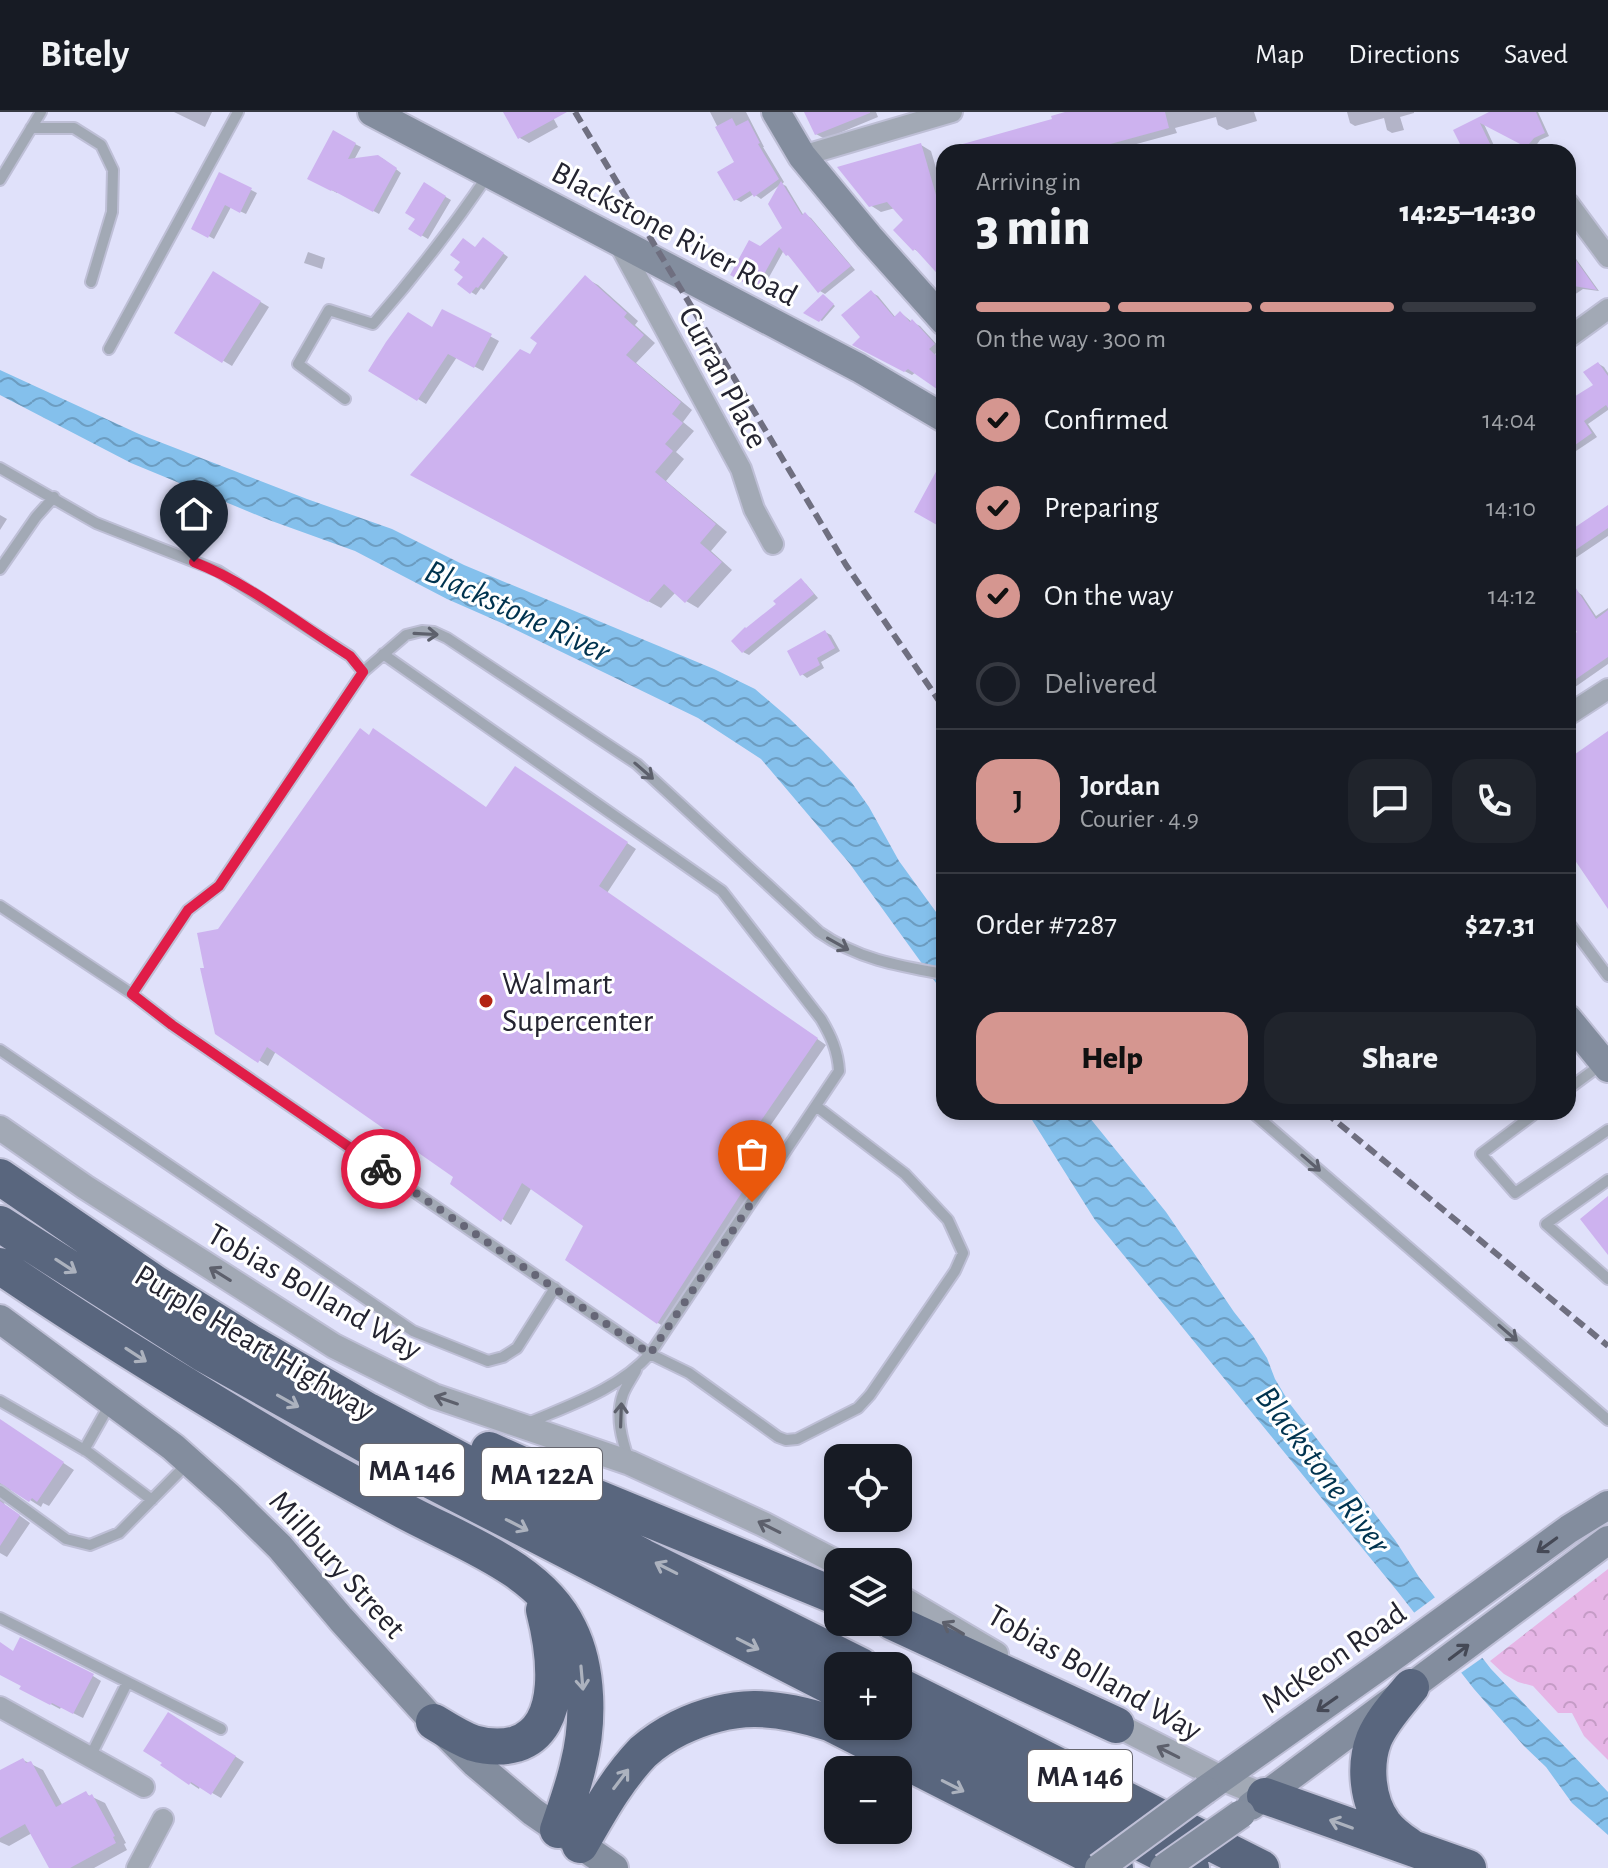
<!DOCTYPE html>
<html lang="en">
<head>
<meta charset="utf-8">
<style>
	body { margin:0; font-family:"Alegreya Sans",sans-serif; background:#20242c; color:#f1f3f6; height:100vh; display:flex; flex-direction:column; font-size:30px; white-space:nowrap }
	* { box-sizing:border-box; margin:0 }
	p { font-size:26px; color:#9ea1a6 }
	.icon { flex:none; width:44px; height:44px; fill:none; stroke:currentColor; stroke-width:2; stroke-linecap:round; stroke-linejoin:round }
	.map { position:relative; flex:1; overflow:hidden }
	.sheet { position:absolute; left:936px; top:32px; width:640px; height:976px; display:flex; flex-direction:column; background:#171b24; border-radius:24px; box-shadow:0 4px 12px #0003 }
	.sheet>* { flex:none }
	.fabs { position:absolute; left:824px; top:1332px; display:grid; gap:16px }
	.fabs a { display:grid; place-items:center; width:88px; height:88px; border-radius:16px; background:#171b24; box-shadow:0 4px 12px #0003; font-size:40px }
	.pin { position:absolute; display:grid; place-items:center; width:68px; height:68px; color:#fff; margin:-82px -34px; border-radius:50% 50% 50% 0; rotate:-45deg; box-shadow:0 0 8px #0007 }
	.pin .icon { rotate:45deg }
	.courier { position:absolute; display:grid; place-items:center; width:80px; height:80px; margin:-40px; border:6px solid #e11d48; border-radius:50%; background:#fff; color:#222; box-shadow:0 2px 10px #0007 }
	.overview em { font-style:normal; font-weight:800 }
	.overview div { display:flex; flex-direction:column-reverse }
	.overview { display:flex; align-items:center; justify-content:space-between; height:136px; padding:0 40px }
	h1 { font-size:52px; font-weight:800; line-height:60px }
	.bar { display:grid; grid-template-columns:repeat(4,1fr); gap:12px 8px; align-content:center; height:96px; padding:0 40px }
	.bar i { height:10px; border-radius:6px; background:#363941 }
	.bar .on { background:#d59690 }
	.bar p { grid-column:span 4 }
	.line { display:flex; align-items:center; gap:20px; padding:0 40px; border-top:2px solid #363941 }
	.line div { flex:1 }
	.round { display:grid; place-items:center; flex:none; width:84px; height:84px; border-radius:24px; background:#20242c }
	ol { padding:0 40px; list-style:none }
	li { display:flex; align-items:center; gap:24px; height:88px }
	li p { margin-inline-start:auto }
	li .icon { padding:8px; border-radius:50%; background:#d59690; color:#111; stroke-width:4 }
	li:last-child { color:#9ea1a6 }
	li i { width:44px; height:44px; border:4px solid #363941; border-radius:50% }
	.action { display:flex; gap:16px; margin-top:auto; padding:16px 40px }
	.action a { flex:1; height:92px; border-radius:24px; background:#d59690; color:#111; font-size:32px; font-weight:800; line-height:92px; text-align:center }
	.action a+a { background:#20242c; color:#f1f3f6 }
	header { display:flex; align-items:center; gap:48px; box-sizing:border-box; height:112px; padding:0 40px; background:#171b24; border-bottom:2px solid #363941 }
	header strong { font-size:38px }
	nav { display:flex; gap:44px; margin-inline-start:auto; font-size:28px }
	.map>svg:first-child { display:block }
	.park { fill:url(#park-crowns) }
	.water { fill:url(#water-waves) }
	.pier { fill:#e0e1fa }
	.shadow { fill:#0003 }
	.building { fill:#cdb2ef }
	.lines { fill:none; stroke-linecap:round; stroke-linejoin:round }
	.service-casing { stroke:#bebfd6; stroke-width:14 }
	.minor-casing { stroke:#bebfd6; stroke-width:24 }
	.tertiary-casing { stroke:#bebfd6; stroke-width:28 }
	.secondary-casing { stroke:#bebfd6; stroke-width:32 }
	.motorway-casing { stroke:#bebfd6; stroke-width:40 }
	.service { stroke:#a2a9b5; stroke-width:10 }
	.minor { stroke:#a2a9b5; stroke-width:20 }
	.tertiary { stroke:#a2a9b5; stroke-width:24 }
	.secondary { stroke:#838d9e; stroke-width:28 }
	.motorway { stroke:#59667e; stroke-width:36 }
	.rail { stroke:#6f6f80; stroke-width:6; stroke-dasharray:12 6; stroke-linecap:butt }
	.secondary-bridge-casing { stroke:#bebfd6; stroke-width:32; stroke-linecap:butt }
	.secondary-bridge { stroke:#838d9e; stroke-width:28 }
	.oneway { stroke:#5d606c }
	.oneway2 { stroke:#acb2be }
	.oneway3 { stroke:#454956 }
	.done { stroke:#667; stroke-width:8; stroke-dasharray:0 14.4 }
	.route { stroke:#e11d48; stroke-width:10 }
	.poi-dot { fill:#b22413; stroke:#fff; stroke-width:3 }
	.labels { text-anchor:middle; stroke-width:6; stroke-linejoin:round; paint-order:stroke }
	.shield { fill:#fff; stroke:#66666e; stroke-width:2 }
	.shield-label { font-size:30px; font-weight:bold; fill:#242430 }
	.street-label { font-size:32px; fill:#242430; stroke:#fff }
	.poi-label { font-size:32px; fill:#242430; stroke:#fff; text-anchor:start }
	.water-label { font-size:34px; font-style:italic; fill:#00334f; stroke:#fff }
</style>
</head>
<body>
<header>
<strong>Bitely</strong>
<nav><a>Map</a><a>Directions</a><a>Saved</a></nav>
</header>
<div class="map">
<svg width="1608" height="1756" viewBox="0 0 1608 1756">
	<defs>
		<pattern id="park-crowns" width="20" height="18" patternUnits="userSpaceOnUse" patternTransform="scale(2)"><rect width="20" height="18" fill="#e6b5e6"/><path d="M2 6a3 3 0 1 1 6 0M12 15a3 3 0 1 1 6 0" fill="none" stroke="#c59cc6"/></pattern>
		<pattern id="water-waves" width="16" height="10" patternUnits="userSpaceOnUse" patternTransform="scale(2)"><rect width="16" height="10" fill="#84c0ec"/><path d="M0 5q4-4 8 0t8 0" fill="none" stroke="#6c9cc0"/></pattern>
	</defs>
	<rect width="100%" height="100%" fill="#e0e1fa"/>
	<!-- park -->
	<path class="park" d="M1608 1457V1648L1584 1624 1572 1601H1558L1533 1574 1518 1570 1504 1562 1490 1549Z"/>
	<!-- water -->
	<path class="water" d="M0 258 139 322 307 387 392 417 464 453 714 557 755 577 789 606 823 639 852 671 869 695 899 749 944 811V882L850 752 761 647 698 606 504 512 447 487 355 439 269 408 131 351 0 283Z
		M1027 1000H1085L1166 1100 1234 1200 1253 1224 1267 1246 1275 1267 1290 1292 1395 1428 1419 1465 1491 1557 1608 1680V1723L1572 1691 1546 1655 1524 1634 1474 1577 1398 1480 1095 1108Z"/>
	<!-- pier -->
	<path class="pier" d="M1438 1483 1485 1544 1458 1563 1411 1503Z"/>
	<!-- shadow -->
	<path class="shadow" d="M174 0H212L205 15Z
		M505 0H550L558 15 529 31 520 26Z
		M710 0H746L764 35H763L784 70 782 72 786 74 804 104 806 103 811 106 855 158 825 182 820 179 784 138 762 178 733 162 784 116 781 72 761 87 754 82 741 90 735 87 736 51Z
		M806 0H876L878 5 825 27 816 22Z
		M1072 0H1254L1257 9 1227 18 1218 13 1216 5 1175 16 1177 21 1107 40H977Z
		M1347 0H1414V1L1400 5 1404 18 1392 21 1387 18 1384 6 1355 14 1350 11Z
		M1493 0H1538L1549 24 1540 28 1535 35 1532 36 1483 10 1497 40H1466L1456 19Z
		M333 21 361 35 354 48 382 46 401 61 379 102 338 79 337 81 309 66Z
		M921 33 931 39 944 83V166L922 142 914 137 906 109 895 96 881 100 870 93Z
		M220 62 257 81 246 102 231 95 214 127 194 116Z
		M425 73 451 88 428 127 411 117 417 106Z
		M488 130 508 145 484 178 481 176 476 183 471 180 463 150 476 137Z
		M1568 136 1569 137 1599 179 1583 177 1568 187Z
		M308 140 325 146 322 157 304 151Z
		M214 162 269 195 232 254 177 221Z
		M585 166 598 173 638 209 635 213 655 231 636 251 692 298 683 310 694 319 676 340 684 347 666 369 727 420 711 439 732 458 698 496 686 489 676 480 661 496 425 370 531 245Z
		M871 180 878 184 896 206 901 201 912 210 920 214 941 237 935 242 944 251V280L916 260 912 263 855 233 863 226Z
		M824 184 835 194 822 209 806 200Z
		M443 199 499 229 483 259 457 245 426 292 371 258 433 218Z
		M1599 252 1604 255 1608 261V298L1588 312 1597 325 1576 339 1568 331V290L1595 274Z
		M1608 396V424L1568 451V422Z
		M0 403 7 407 0 418Z
		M801 469 806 472 818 486 749 543 743 540 778 492Z
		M1577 480 1582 483 1596 504 1608 496V552L1568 580V528L1579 520 1568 503V485Z
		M825 520 831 523 840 539 821 550 824 556 807 566 802 562Z
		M1608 622V793L1578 749 1568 755V650Z
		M524 662 636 737 607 781 826 933 746 1049 764 1064 666 1216 658 1211 586 1113 532 1075 511 1113 452 1072 456 1065 276 939 268 954 216 921 207 857 219 819 488 697Z
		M1450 1000H1468L1461 1006Z
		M0 1309 74 1358 49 1394 43 1391 41 1395 13 1377 5 1379 2 1386 5 1393 30 1411 7 1445 0 1441Z
		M0 1532 14 1541 93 1564 101 1569 83 1606 61 1595 60 1597 30 1581 23 1574 0 1561Z
		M177 1607 244 1650 221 1686 200 1674 199 1677 163 1653Z
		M23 1648 43 1658 63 1694 86 1682 105 1691 126 1731 124 1732 127 1738 94 1756H51L32 1721 9 1734 0 1730V1660Z"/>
	<!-- building -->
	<path class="building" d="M503 0H567L518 27Z
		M804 0H870V1L815 23Z
		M1065 0H1165L1169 16 1081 40H953L952 35 1052 7 1051 4Z
		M1489 0H1536L1545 21 1534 26 1529 32 1524 34 1480 11 1494 40H1464L1453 18Z
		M732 6 736 14 748 8 760 31 758 32 779 67 754 85 750 79 734 89 717 60 734 50 715 15Z
		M333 18 356 31 348 47 378 43 397 56 373 100 332 78 331 79 307 67Z
		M921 31 936 83 944 81V169L915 137 913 139 893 118 903 108 887 90 869 95 837 55Z
		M219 60 252 76 240 101 225 93 208 126 191 117Z
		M781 69 802 103 805 100 851 154 818 181 788 143 786 144 779 135 756 177 730 163 749 128 760 134 782 116 768 92Z
		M424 70 446 84 421 125 408 117 415 107 405 101Z
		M483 125 504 141 478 176 476 175 470 182 457 172 463 165 454 158 460 150 450 143 463 126 475 135Z
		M1568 137 1597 178 1568 173Z
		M213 159 261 189 222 251 174 221Z
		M585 163 627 201 624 205 644 223 626 243 681 290 672 302 683 311 665 332 673 339 655 360 716 412 700 431 722 450 685 491 664 472 648 490 410 363 520 237 530 242 537 231 530 226Z
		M871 178 894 205 900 199 910 210 912 207 935 232 929 237 944 251V282L908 257 904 260 852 233 860 225 841 203Z
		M823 182 834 192 819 210 803 201Z
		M442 197 492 222 474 256 448 242 417 289 368 259 386 230 408 200 432 215Z
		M1598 250 1608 264V296L1606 293 1584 309 1592 321 1568 338V286L1569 288 1593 273 1583 260Z
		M944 345V417L914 400Z
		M1608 393V416L1568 443V420Z
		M1568 464 1596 507 1608 498V545L1576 567 1568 556V526L1577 520 1568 506Z
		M801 466 814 482 742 541 731 529 745 515 746 516 776 492 773 489Z
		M825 518 835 536 817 546 820 553 800 564 787 539Z
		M360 616 369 623 373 616 486 695 515 654 628 730 599 774 818 926 738 1042 757 1057 657 1212 565 1148 583 1114 522 1071 501 1110 450 1072 453 1065 267 935 258 951 215 922 200 856H204L197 821 218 817Z
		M1608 619V797L1568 738V647Z
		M1608 1084V1143L1580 1107Z
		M0 1307 64 1350 37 1390 32 1386 29 1390 0 1371Z
		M0 1389 20 1403 0 1434Z
		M20 1525 94 1562 73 1602 52 1591 50 1593 19 1577 21 1574 0 1563V1530L13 1539Z
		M168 1600 236 1644 211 1683 191 1670 189 1673 160 1653 162 1651 143 1639Z
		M23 1646 26 1651 31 1649 56 1695 86 1679 89 1684 92 1682 115 1724 113 1725 116 1731 70 1756H49L25 1712 0 1726V1658Z"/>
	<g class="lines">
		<defs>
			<path id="service" d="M31 16H74L101 33 113 58 112 100 91 170
				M0 68 41 0
				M109 237 238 0
				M345 287 298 252 329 198 373 212C415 164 453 115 488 63
				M0 356 96 411 218 459 350 544 363 560
				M0 457 36 405 54 385
				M383 542 722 779 821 907C831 924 838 939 839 959L650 1242C619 1277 570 1293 528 1311
				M0 794 132 882
				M1568 810 1608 864
				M0 938 413 1219 488 1249 503 1245 517 1236 555 1176
				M1568 977 1602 952
				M816 994 905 1062 948 1108 963 1141 955 1159 870 1283 858 1296 797 1327 786 1328 778 1325 689 1261 650 1242 172 913 132 882 188 798 219 774 363 560 406 523 422 519 434 520 447 526 637 652 819 820C857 847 899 854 944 862
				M1252 1000 1608 1308
				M1537 1000 1481 1042 1515 1081 1608 1018
				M1608 1068 1546 1112 1608 1167
				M0 1289 88 1340 152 1388
				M84 1338 110 1292
				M629 1349C622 1328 615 1305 623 1282 626 1274 632 1266 636 1258
				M0 1379 66 1427 90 1433 119 1421 187 1352
				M0 1506 221 1617
				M90 1645 127 1571"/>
			<path id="minor" d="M802 44 952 0
				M1568 91 1608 145
				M617 128 741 357 754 397 773 432
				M1568 226 1608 197
				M1568 603 1608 577
				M0 1595 144 1675
				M137 1756 163 1707"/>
			<path id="tertiary" d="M0 1016 85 1075 334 1234 434 1284 630 1351 763 1412 838 1451
				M898 1484 996 1542
				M1103 1606 1221 1666 1265 1684"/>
			<path id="secondary" d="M372 0 859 256 944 306
				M776 0 802 44 869 125 944 209
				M1568 907 1608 956
				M0 1207 173 1335 229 1385 280 1435 341 1507 434 1610 475 1651 533 1700 614 1756
				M1205 1678 1390 1547 1569 1417 1608 1393
				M1251 1694 1608 1428"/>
			<path id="motorway" d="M0 1065 156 1172 249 1230 368 1299 643 1445 861 1554
				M0 1112 204 1242 420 1363 838 1578
				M0 1154C92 1217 187 1275 283 1332 324 1356 367 1379 410 1402 465 1431 541 1458 569 1517 589 1557 589 1612 578 1654 573 1676 565 1697 558 1718
				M489 1338 585 1381 838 1485
				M893 1510 1116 1613
				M898 1573 1261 1756
				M898 1609 1191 1756
				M434 1610C447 1618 459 1626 473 1631 487 1635 502 1636 516 1632 567 1616 554 1537 544 1498
				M1265 1684 1468 1756
				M580 1733C599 1700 617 1667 643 1640 653 1631 667 1622 679 1616 733 1590 774 1593 830 1611L1115 1756
				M1408 1733C1399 1727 1391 1721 1384 1712 1367 1689 1364 1653 1374 1627 1382 1608 1398 1591 1411 1575"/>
		</defs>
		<!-- service casing -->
		<use href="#service" class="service-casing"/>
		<!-- minor casing -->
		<use href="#minor" class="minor-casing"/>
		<!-- tertiary casing -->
		<use href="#tertiary" class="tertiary-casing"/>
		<!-- secondary casing -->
		<use href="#secondary" class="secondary-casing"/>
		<!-- motorway casing -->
		<use href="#motorway" class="motorway-casing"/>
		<!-- service -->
		<use href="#service" class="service"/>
		<!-- minor -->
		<use href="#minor" class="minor"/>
		<!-- tertiary -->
		<use href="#tertiary" class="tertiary"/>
		<!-- secondary -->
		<use href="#secondary" class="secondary"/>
		<!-- motorway -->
		<use href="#motorway" class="motorway"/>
		<!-- rail -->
		<path class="rail" d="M575 0 846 453 944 596
			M1325 1000 1608 1234"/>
		<defs>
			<path id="secondary-bridge" d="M1099 1756 1205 1678
				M1164 1756 1241 1702"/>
		</defs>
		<!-- secondary-bridge casing -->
		<use href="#secondary-bridge" class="secondary-bridge-casing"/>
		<!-- secondary-bridge -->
		<use href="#secondary-bridge" class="secondary-bridge"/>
	</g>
	<!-- one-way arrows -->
	<defs><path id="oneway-shaft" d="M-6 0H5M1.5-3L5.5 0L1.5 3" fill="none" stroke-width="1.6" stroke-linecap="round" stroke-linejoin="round" transform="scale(2)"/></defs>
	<g class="oneway">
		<use href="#oneway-shaft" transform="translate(426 522) rotate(3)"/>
		<use href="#oneway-shaft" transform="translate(644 659) rotate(41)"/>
		<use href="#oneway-shaft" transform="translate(838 832) rotate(29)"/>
		<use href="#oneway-shaft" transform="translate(1311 1051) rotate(41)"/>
		<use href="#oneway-shaft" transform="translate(220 1162) rotate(-148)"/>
		<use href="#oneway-shaft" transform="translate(1508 1221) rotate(41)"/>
		<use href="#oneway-shaft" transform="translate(446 1288) rotate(-161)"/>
		<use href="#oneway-shaft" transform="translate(621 1303) rotate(-88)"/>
		<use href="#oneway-shaft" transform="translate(769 1415) rotate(-153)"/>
		<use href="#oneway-shaft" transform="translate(953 1516) rotate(-150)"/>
		<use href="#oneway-shaft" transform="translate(1168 1640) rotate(-153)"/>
	</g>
	<g class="oneway2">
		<use href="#oneway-shaft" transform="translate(66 1154) rotate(33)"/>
		<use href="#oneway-shaft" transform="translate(136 1243) rotate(33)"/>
		<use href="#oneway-shaft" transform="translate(288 1289) rotate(29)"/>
		<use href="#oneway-shaft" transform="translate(517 1413) rotate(27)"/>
		<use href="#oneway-shaft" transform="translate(666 1456) rotate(-153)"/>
		<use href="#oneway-shaft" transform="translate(748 1532) rotate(27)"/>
		<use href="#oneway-shaft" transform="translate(582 1566) rotate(85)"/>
		<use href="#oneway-shaft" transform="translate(621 1667) rotate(-53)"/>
		<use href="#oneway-shaft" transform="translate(953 1674) rotate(27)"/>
		<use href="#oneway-shaft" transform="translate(1341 1712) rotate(-160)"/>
	</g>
	<g class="oneway3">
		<use href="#oneway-shaft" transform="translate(1547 1433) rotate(144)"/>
		<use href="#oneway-shaft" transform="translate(1459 1540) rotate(-37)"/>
		<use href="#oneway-shaft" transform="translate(1327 1592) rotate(145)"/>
	</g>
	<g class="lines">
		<!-- done -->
		<path class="done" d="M381 1057 650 1242 752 1090"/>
		<!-- route -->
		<path class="route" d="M194 450C250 472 299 512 350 544L363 560 219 774 188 798 132 882 172 913 381 1057"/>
	</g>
	<!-- markers -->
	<circle class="poi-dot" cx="486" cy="889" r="8"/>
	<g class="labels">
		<!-- shield labels -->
		<g class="shield">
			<rect x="360" y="1332" width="104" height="52" rx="6"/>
			<rect x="482" y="1336" width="120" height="52" rx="6"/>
			<rect x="1028" y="1638" width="104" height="52" rx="6"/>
		</g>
		<g class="shield-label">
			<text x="412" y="1368">MA 146</text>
			<text x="542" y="1372">MA 122A</text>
			<text x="1080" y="1674">MA 146</text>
		</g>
		<!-- street labels -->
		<g class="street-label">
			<text transform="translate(675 121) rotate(28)" y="11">Blackstone River Road</text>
			<text transform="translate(724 265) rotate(62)" y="11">Curran Place</text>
			<text transform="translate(315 1179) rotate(30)" y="11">Tobias Bolland Way</text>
			<text transform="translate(255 1230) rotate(31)" y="11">Purple Heart Highway</text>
			<text transform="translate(338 1452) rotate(48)" y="11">Millbury Street</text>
			<text transform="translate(1333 1545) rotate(-35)" y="11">McKeon Road</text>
			<text transform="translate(1095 1560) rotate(30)" y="11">Tobias Bolland Way</text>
		</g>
		<!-- poi labels -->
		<g class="poi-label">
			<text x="502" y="882">Walmart<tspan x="502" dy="37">Supercenter</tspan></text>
		</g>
		<!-- water labels -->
		<g class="water-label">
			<text transform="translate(518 498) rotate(25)" y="12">Blackstone River</text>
			<text transform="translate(1324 1357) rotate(53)" y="12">Blackstone River</text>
		</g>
	</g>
</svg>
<div class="fabs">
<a><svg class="icon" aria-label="locate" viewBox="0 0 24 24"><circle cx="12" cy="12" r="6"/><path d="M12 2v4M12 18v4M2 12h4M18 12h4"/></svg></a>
<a><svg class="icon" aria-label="layers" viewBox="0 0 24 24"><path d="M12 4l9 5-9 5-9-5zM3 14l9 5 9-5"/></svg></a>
<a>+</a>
<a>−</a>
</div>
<div class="pin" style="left:752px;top:1090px;background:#ea580c"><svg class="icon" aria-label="bag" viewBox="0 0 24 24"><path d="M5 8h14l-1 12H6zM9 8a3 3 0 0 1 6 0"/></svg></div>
<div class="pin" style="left:194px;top:450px;background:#1f2937"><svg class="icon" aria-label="home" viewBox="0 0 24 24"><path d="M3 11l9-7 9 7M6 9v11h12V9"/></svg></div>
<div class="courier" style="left:381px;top:1057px"><svg class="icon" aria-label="bike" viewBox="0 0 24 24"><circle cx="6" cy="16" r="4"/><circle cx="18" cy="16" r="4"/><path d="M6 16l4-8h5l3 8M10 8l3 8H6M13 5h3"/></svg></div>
<section class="sheet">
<div class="overview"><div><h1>3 min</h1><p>Arriving in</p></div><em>14:25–14:30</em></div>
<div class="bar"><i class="on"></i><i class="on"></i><i class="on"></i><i></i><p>On the way · 300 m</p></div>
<ol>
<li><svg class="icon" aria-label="check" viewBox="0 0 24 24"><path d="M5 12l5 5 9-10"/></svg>Confirmed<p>14:04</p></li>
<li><svg class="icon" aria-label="check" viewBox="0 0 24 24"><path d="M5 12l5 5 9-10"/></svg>Preparing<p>14:10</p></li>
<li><svg class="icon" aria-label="check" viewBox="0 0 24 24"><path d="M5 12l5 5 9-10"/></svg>On the way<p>14:12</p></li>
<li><i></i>Delivered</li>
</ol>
<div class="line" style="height:144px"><b class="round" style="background:#d59690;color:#111">J</b><div><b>Jordan</b><p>Courier · 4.9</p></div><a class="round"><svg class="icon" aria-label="chat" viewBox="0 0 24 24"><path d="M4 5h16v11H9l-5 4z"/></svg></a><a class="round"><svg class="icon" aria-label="phone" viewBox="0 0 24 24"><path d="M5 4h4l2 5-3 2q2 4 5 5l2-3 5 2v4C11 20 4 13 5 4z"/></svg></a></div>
<div class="line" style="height:104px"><div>Order #7287</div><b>$27.31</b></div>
<div class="action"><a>Help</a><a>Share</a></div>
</section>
</div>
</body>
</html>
